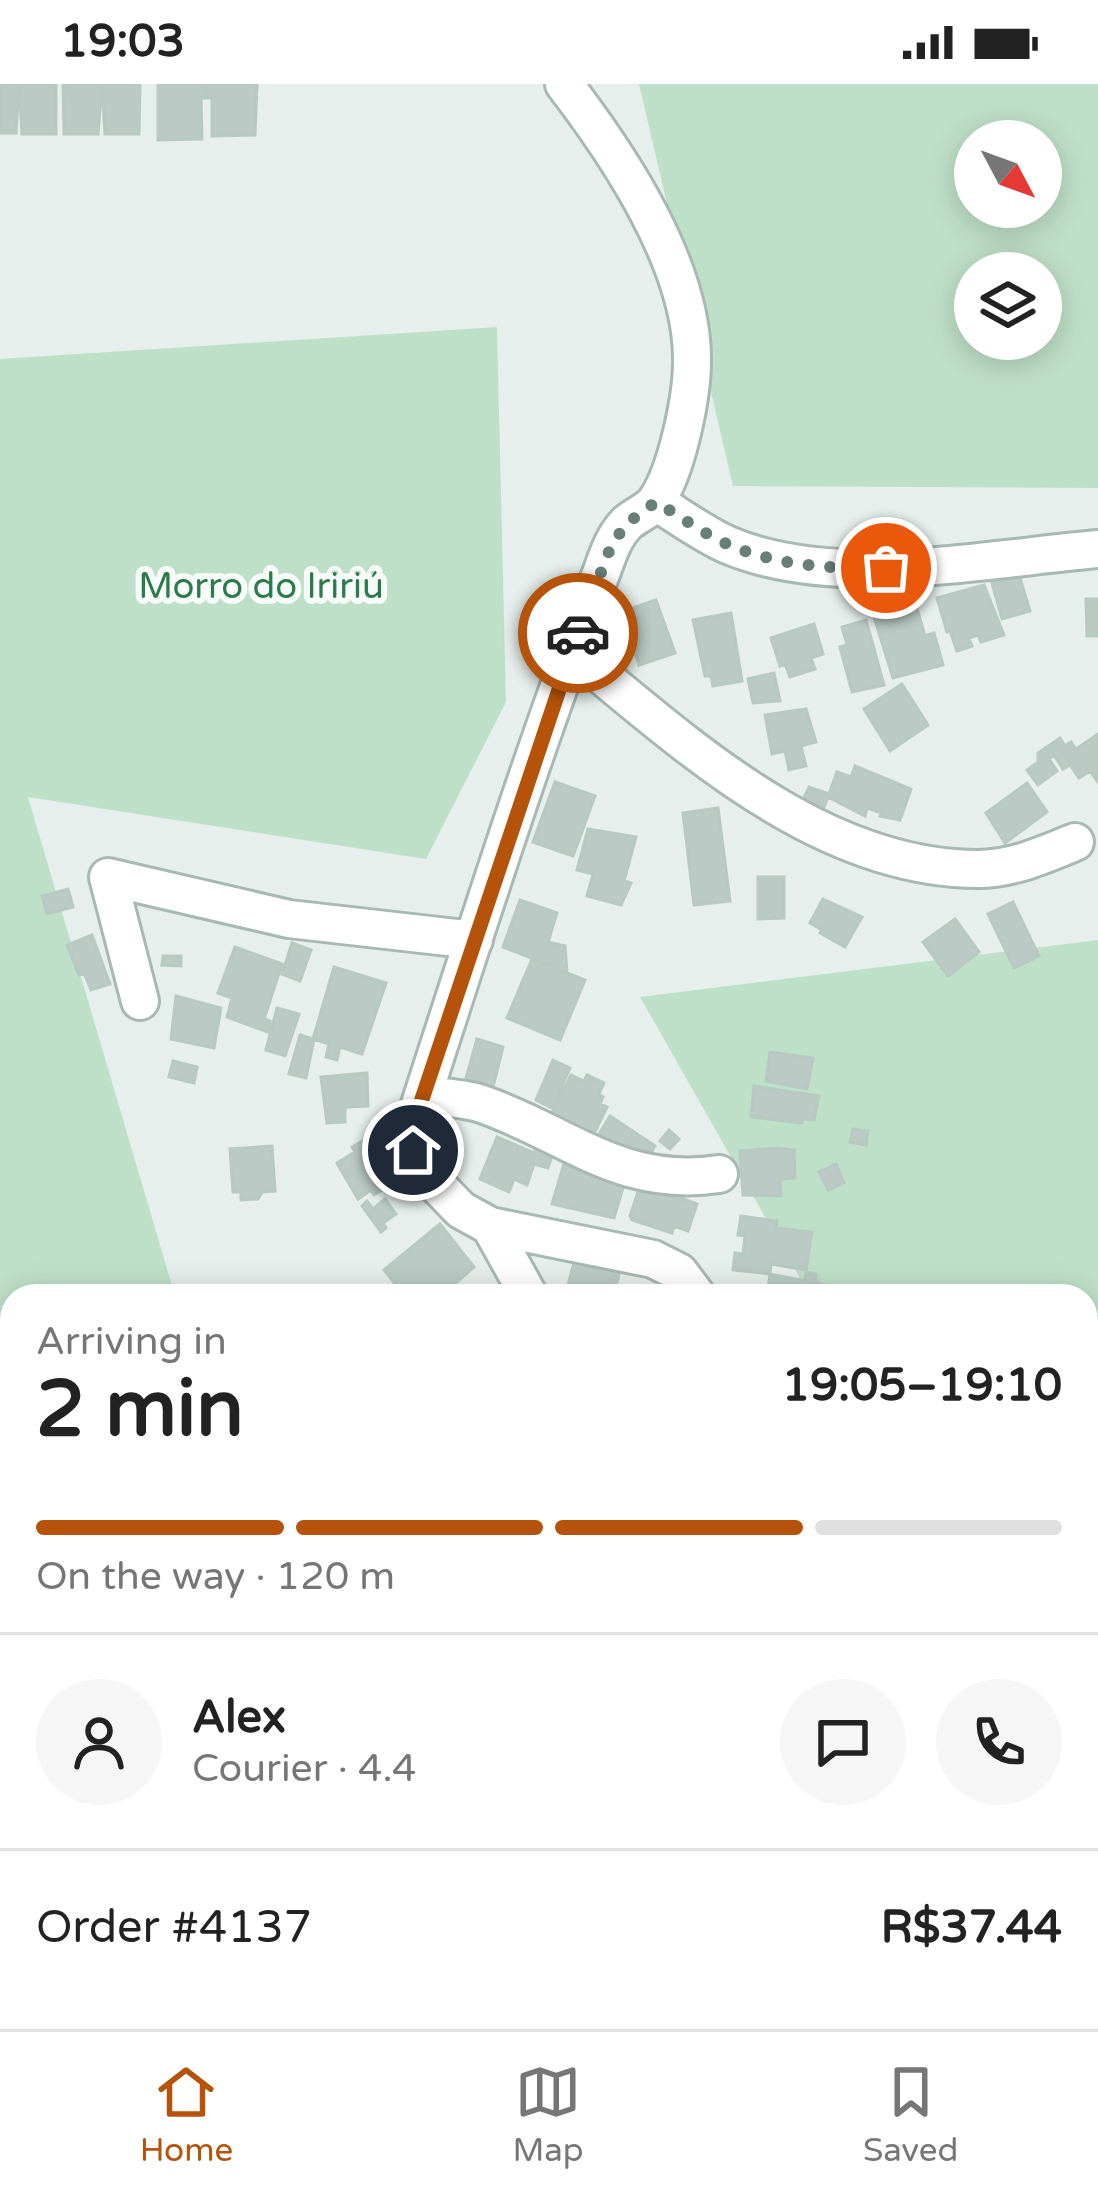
<!DOCTYPE html>
<html lang="en">
<head>
<meta charset="utf-8">
<style>
	body { margin:0; font-family:"Varela Round",sans-serif; background:#f6f6f6; color:#222; height:100vh; display:flex; flex-direction:column; font-size:45px; white-space:nowrap }
	* { box-sizing:border-box; margin:0 }
	p { font-size:39px; color:#767676 }
	.icon { flex:none; width:66px; height:66px; fill:none; stroke:currentColor; stroke-width:2; stroke-linecap:round; stroke-linejoin:round }
	.map { position:relative; flex:1; overflow:hidden }
	.drawer { position:absolute; left:0px; top:1200px; width:1098px; height:747px; display:flex; flex-direction:column; background:#fff; border-radius:36px 36px 0 0; box-shadow:0 6px 30px #0003 }
	.drawer>* { flex:none }
	.needle { width:78px; rotate:131deg }
	.buttons { position:absolute; left:954px; top:36px; display:grid; gap:24px }
	.buttons a { display:grid; place-items:center; width:108px; height:108px; border-radius:50%; background:#fff; box-shadow:0 6px 30px #0003; font-size:60px }
	.pin { position:absolute; display:grid; place-items:center; width:102px; height:102px; color:#fff; margin:-51px; border:6px solid #fff; border-radius:50%; box-shadow:0 3px 12px #0007 }
	.courier { position:absolute; display:grid; place-items:center; width:120px; height:120px; margin:-60px; border:9px solid #b45309; border-radius:50%; background:#fff; color:#222; box-shadow:0 3px 15px #0007 }
	.headline em { font-style:normal; font-weight:700 }
	.headline div { display:flex; flex-direction:column-reverse }
	.headline { display:flex; align-items:center; justify-content:space-between; height:204px; padding:0 36px }
	h1 { font-size:78px; font-weight:700; line-height:90px }
	.bar { display:grid; grid-template-columns:repeat(4,1fr); gap:18px 12px; align-content:center; height:144px; padding:0 36px }
	.bar i { height:15px; border-radius:9px; background:#e0e0e0 }
	.bar .active { background:#b45309 }
	.bar p { grid-column:span 4 }
	.line { display:flex; align-items:center; gap:30px; padding:0 36px; border-top:3px solid #e0e0e0 }
	.line div { flex:1 }
	.round { display:grid; place-items:center; flex:none; width:126px; height:126px; border-radius:63px; background:#f6f6f6 }
	.status { display:flex; justify-content:space-between; align-items:center; height:84px; padding:0 60px; background:#fff; direction:ltr }
	.status svg { height:33px; fill:currentColor }
	.tab-bar { display:flex; justify-content:space-around; align-items:center; height:168px; border-top:3px solid #e0e0e0; background:#fff; font-size:33px; color:#767676 }
	.tab-bar a { display:grid; justify-items:center; gap:6px }
	.tab-bar .active { color:#b45309 }
	.map>svg:first-child { display:block }
	.green { fill:#bfe0c8; fill-rule:evenodd }
	.building { fill:#bbcac4; stroke:#b8c9c2; stroke-width:3 }
	.lines { fill:none; stroke-linecap:round; stroke-linejoin:round }
	.minor-casing { stroke:#a8b8b2; stroke-width:42 }
	.minor { stroke:#fff; stroke-width:36 }
	.done { stroke:#687f78; stroke-width:12; stroke-dasharray:0 21.6 }
	.route { stroke:#b45309; stroke-width:15 }
	.labels { text-anchor:middle; stroke-width:12; stroke-linejoin:round; paint-order:stroke }
	.park-label { font-size:36px; fill:#2d7a4b; stroke:#f7fbf9 }
</style>
</head>
<body>
<div class="status"><b>19:03</b><svg viewBox="0 0 49 12"><path d="M0 12V9h3v3zM5 12V6h3v6zM10 12V3h3v9zM15 12V0h3v12zM26 1h20v11H26zM47 4h2v5h-2z"/></svg></div>
<div class="map">
<svg width="1098" height="1945" viewBox="0 0 1098 1945">
	<rect width="100%" height="100%" fill="#e6efeb"/>
	<!-- green -->
	<path class="green" d="M639 0H1098V404L733 402ZM975 57H1041V123H975ZM975 189H1041V255H975Z
		M497 243 506 618 426 775 28 713 175 1212H12V1935H770L773 1938 774 1935H1086V1212H810L640 913 1098 856V1945H0V275Z"/>
	<!-- building -->
	<path class="building" d="M0 0H19L16 49H0Z
		M19 0H56V50H22Z
		M63 0H102L98 50H64Z
		M102 0H140L139 50H105Z
		M158 0H206V14H201L202 55 158 56Z
		M206 0H257L255 51 212 52V14H206Z
		M1019 491 1030 527 1002 535 992 499Z
		M984 501 1004 551 981 558 978 551 969 554 972 562 957 567 950 547 947 548 937 514Z
		M1086 515H1098V552H1087Z
		M656 516 675 569 639 581 621 528Z
		M916 521 925 552 934 549 943 581 893 594 874 533Z
		M731 529 742 597 713 602 711 592H705L693 536Z
		M866 536 884 601 852 608 840 563 847 561 842 543Z
		M814 540 823 570 811 574 815 585 790 593 785 580 780 582 771 554Z
		M774 589 780 617 753 619 748 595Z
		M902 600 928 641 890 667 864 625Z
		M806 625 816 658 801 662 806 682 789 686 785 667 772 670 765 631Z
		M1098 650V698L1090 687 1079 694 1070 681 1063 685 1054 671 1049 675 1057 687 1038 701 1027 686 1038 678V669L1060 654 1065 662 1071 658 1076 665Z
		M855 682 911 705 900 736 880 732 882 729 867 724 865 732 828 713 822 728 801 720 809 703 829 710 837 688 851 693Z
		M555 698 595 712 573 772 533 758Z
		M1027 699 1047 728 1005 759 986 729Z
		M718 724 730 817 694 821 683 729Z
		M588 745 636 753 624 797 631 799 621 821 587 812 593 790 577 786Z
		M758 793H784V834L758 835Z
		M68 805 73 823 47 830 42 812Z
		M823 815 862 833 845 863 820 849 822 846 810 839Z
		M520 816 557 829 548 858 565 862 567 888 503 863Z
		M1013 818 1039 872 1014 884 988 830Z
		M955 835 979 868 948 892 923 858Z
		M92 851 110 900 91 906 84 889 79 891 67 861Z
		M292 859 311 866 300 897 282 890Z
		M235 863 282 880 264 935 270 937 268 948 227 933 232 914 218 909Z
		M163 872H181V882L162 881Z
		M532 875 585 896 560 956 507 934Z
		M334 883 386 899 362 970 340 963 337 976 326 973 329 960 314 955 306 994 289 990 300 951 313 955Z
		M176 912 221 924 214 964 171 955Z
		M277 924 299 930 285 972 266 966Z
		M477 955 503 963 492 1007 465 998Z
		M770 968 813 974 807 1005 766 997Z
		M553 976 570 984 552 1024 536 1016Z
		M173 977 197 983 194 999 169 993Z
		M367 989 368 1022 345 1023V1038L327 1039 321 993Z
		M571 991 584 997 587 991 604 999 599 1010 603 1013 600 1020 607 1023 588 1062 545 1042Z
		M754 1002 819 1012 814 1036 802 1035V1039L751 1033Z
		M610 1032 655 1062 644 1080 594 1058Z
		M853 1045 868 1047 866 1061 850 1058Z
		M669 1046 679 1055 670 1065 660 1057Z
		M371 1052 397 1097 374 1111 371 1106 358 1115 337 1079 355 1068 352 1063Z
		M497 1053 534 1069 537 1058 554 1065 548 1084 534 1080 527 1101 514 1095 509 1108 480 1095Z
		M272 1062 275 1107 262 1108 258 1115 241 1116V1108H233L230 1065Z
		M778 1064 794 1066 795 1094 780 1095 781 1112 743 1111 740 1067Z
		M565 1076 627 1090 614 1134 552 1120Z
		M836 1080 844 1099 828 1106 819 1088Z
		M641 1099 697 1120 688 1147 674 1142 672 1149 632 1136 630 1132Z
		M385 1115 396 1130 383 1139 386 1144 381 1148 362 1122 367 1117 373 1125Z
		M741 1132 777 1137 776 1144 812 1148 806 1186 771 1180 770 1190 733 1186 735 1169 743 1170 745 1152 738 1151Z
		M440 1140 474 1183 447 1207 449 1211 462 1205 466 1212H435L443 1208 439 1204 428 1212H405L384 1186Z
		M575 1175 620 1187 613 1212H565Z
		M806 1188 816 1190 815 1198 827 1202 825 1212H767L770 1190 805 1197Z"/>
	<g class="lines">
		<defs>
			<path id="minor" d="M656 418C679 432 703 450 728 461 834 506 985 475 1098 465
				M571 566C685 660 820 785 978 785 1012 785 1044 771 1075 758
				M140 917 108 793 289 835 474 856
				M423 1011C441 1013 461 1014 479 1019 566 1048 619 1105 719 1090
				M490 1142 653 1175 679 1188 697 1212
				M529 1212 490 1142 461 1126 429 1093 413 1066 414 1039C474 854 532 668 602 487 608 470 614 452 627 439 636 431 650 426 656 417 677 387 692 313 692 277 693 182 620 73 564 0"/>
		</defs>
		<!-- minor casing -->
		<use href="#minor" class="minor-casing"/>
		<!-- minor -->
		<use href="#minor" class="minor"/>
	</g>
	<g class="lines">
		<!-- done -->
		<path class="done" d="M578 549 611 462 626 440 656 418C680 432 704 450 729 461 779 482 832 485 886 484"/>
		<!-- route -->
		<path class="route" d="M413 1066 414 1039 578 549"/>
	</g>
	<g class="labels">
		<!-- park labels -->
		<g class="park-label">
			<text x="261" y="514">Morro do Iririú</text>
		</g>
	</g>
</svg>
<div class="buttons">
<a><svg class="needle" viewBox="-14 -14 28 28"><path d="M0-13l5 13h-10z" fill="#e53935"/><path d="M0 13l5-13h-10z" fill="#767676"/></svg></a>
<a><svg class="icon" aria-label="layers" viewBox="0 0 24 24"><path d="M12 4l9 5-9 5-9-5zM3 14l9 5 9-5"/></svg></a>
</div>
<div class="pin" style="left:886px;top:484px;background:#ea580c"><svg class="icon" aria-label="bag" viewBox="0 0 24 24"><path d="M5 8h14l-1 12H6zM9 8a3 3 0 0 1 6 0"/></svg></div>
<div class="pin" style="left:413px;top:1066px;background:#1f2937"><svg class="icon" aria-label="home" viewBox="0 0 24 24"><path d="M3 11l9-7 9 7M6 9v11h12V9"/></svg></div>
<div class="courier" style="left:578px;top:549px"><svg class="icon" aria-label="car" viewBox="0 0 24 24"><path d="M5 17H2v-5l4-1 3-4h7l3 4 3 1v5h-3M9 17h6M6 11h13"/><circle cx="7" cy="17" r="2"/><circle cx="17" cy="17" r="2"/></svg></div>
<section class="drawer">
<div class="headline"><div><h1>2 min</h1><p>Arriving in</p></div><em>19:05–19:10</em></div>
<div class="bar"><i class="active"></i><i class="active"></i><i class="active"></i><i></i><p>On the way · 120 m</p></div>
<div class="line" style="height:216px"><a class="round"><svg class="icon" aria-label="person" viewBox="0 0 24 24"><circle cx="12" cy="8" r="4"/><path d="M4 21q1-7 8-7t8 7"/></svg></a><div><b>Alex</b><p>Courier · 4.4</p></div><a class="round"><svg class="icon" aria-label="chat" viewBox="0 0 24 24"><path d="M4 5h16v11H9l-5 4z"/></svg></a><a class="round"><svg class="icon" aria-label="phone" viewBox="0 0 24 24"><path d="M5 4h4l2 5-3 2q2 4 5 5l2-3 5 2v4C11 20 4 13 5 4z"/></svg></a></div>
<div class="line" style="height:156px"><div>Order #4137</div><b>R$37.44</b></div>
</section>
</div>
<nav class="tab-bar">
<a class="active"><svg class="icon" aria-label="home" viewBox="0 0 24 24"><path d="M3 11l9-7 9 7M6 9v11h12V9"/></svg>Home</a>
<a><svg class="icon" aria-label="map" viewBox="0 0 24 24"><path d="M3 6l6-2 6 2 6-2v14l-6 2-6-2-6 2zM9 4v14M15 6v14"/></svg>Map</a>
<a><svg class="icon" aria-label="saved" viewBox="0 0 24 24"><path d="M7 4h10v16l-5-4-5 4z"/></svg>Saved</a>
</nav>
</body>
</html>
